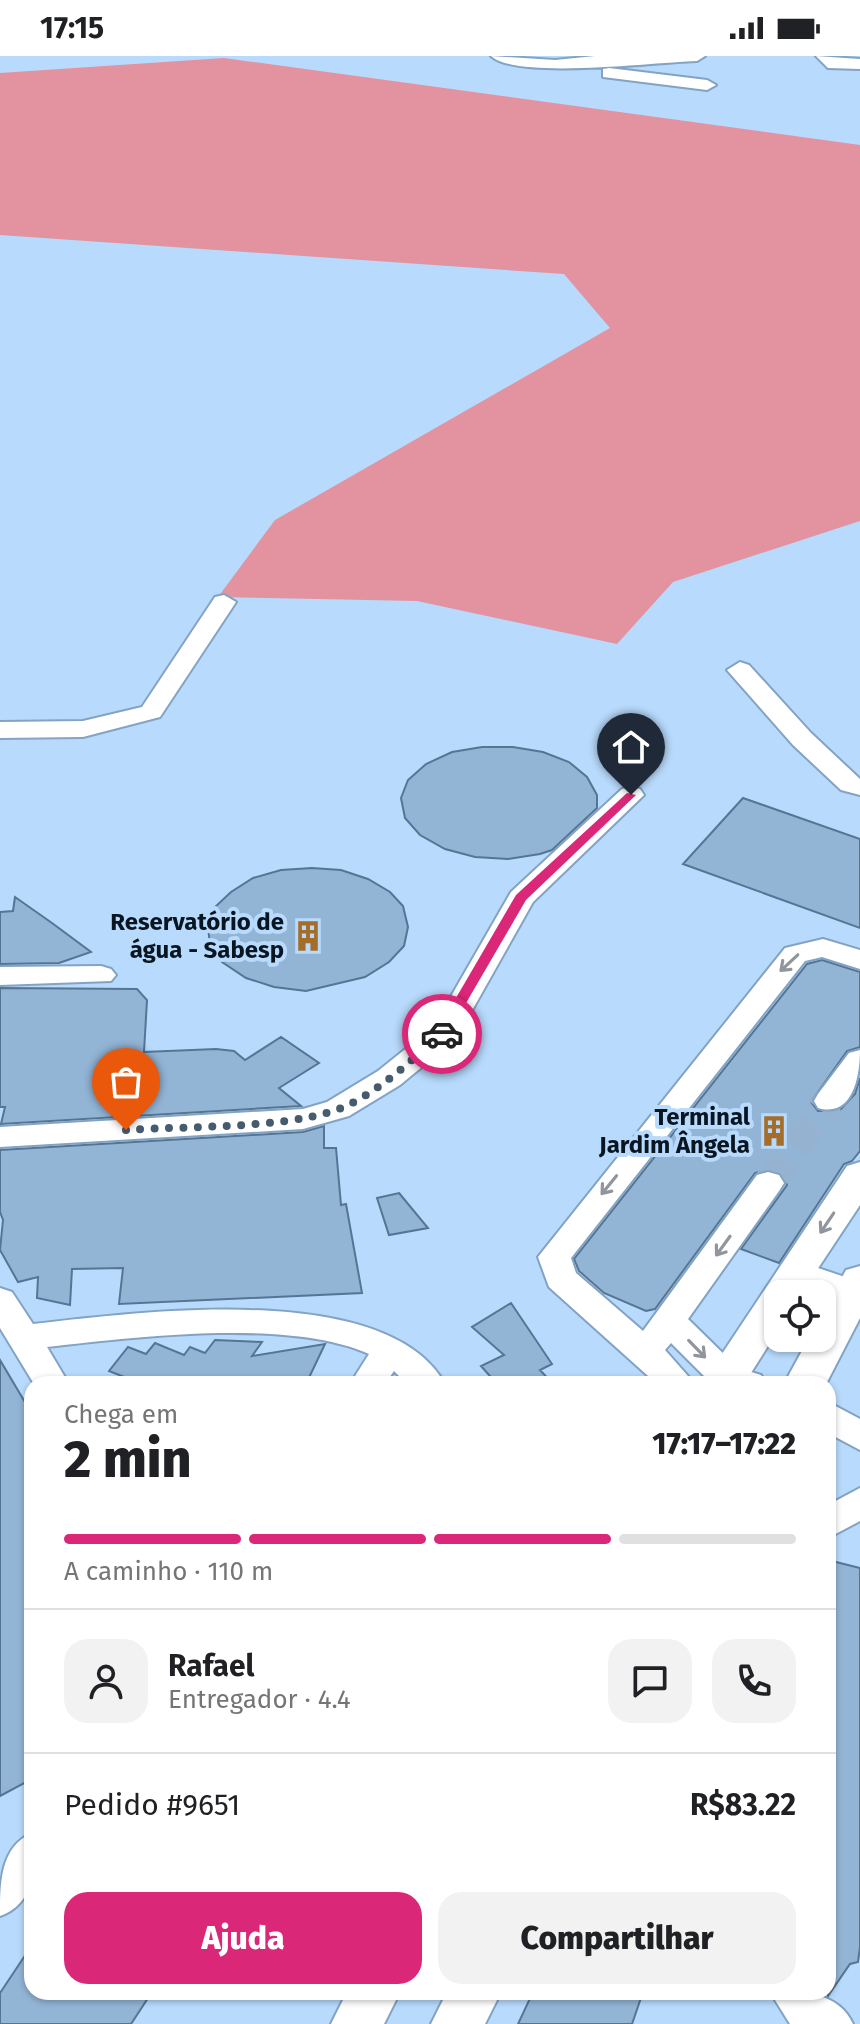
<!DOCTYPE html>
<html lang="pt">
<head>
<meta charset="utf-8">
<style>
	body { margin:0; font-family:"Fira Sans",sans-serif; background:#f2f2f2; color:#202124; height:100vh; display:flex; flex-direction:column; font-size:30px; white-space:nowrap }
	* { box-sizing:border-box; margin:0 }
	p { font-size:26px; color:#757577 }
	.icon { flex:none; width:44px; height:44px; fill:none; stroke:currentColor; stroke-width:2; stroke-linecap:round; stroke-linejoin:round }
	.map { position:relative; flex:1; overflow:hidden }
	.panel { position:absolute; left:24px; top:1320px; width:812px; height:624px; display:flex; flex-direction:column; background:#fff; border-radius:24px; box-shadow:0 2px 6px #0004 }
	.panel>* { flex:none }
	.fabs { position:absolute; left:764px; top:1224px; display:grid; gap:16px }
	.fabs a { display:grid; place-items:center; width:72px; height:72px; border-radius:16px; background:#fff; box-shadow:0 2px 6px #0004; font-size:40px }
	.pin { position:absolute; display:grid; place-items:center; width:68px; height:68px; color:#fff; margin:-82px -34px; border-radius:50% 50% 50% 0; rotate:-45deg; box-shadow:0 0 8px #0007 }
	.pin .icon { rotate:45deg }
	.courier { position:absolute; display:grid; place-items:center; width:80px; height:80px; margin:-40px; border:6px solid #db2777; border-radius:50%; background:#fff; color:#222; box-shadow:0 2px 10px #0007 }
	.summary em { font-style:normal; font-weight:800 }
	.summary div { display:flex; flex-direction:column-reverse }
	.summary { display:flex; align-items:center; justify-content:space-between; height:136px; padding:0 40px }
	h1 { font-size:52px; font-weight:800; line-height:60px }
	.bar { display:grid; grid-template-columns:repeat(4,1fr); gap:12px 8px; align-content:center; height:96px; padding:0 40px }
	.bar i { height:10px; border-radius:6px; background:#e0e0e0 }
	.bar .selected { background:#db2777 }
	.bar p { grid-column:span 4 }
	.line { display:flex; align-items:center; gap:20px; padding:0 40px; border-top:2px solid #e0e0e0 }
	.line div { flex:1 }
	.round { display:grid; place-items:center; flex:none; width:84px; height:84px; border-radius:24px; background:#f2f2f2 }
	.button { display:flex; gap:16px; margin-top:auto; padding:16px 40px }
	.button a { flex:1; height:92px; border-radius:24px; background:#db2777; color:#fff; font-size:32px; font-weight:800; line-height:92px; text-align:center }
	.button a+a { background:#f2f2f2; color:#202124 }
	.status { display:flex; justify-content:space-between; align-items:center; height:56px; padding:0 40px; background:#fff; direction:ltr }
	.status svg { height:22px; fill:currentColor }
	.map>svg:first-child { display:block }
	.green { fill:#e392a0 }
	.building { fill:#92b4d5; stroke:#557593; stroke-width:2 }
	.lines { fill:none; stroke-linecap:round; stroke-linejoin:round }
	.minor-tunnel { stroke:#95b3d0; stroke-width:30; stroke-dasharray:30 15; stroke-linecap:butt }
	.minor-casing { stroke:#83a3c4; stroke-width:4 }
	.major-casing { stroke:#83a3c4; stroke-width:4 }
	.minor { fill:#fff; fill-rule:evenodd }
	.major { fill:#fff; fill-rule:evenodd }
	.oneway { stroke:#90969b }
	.route { fill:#db2777 }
	.done { stroke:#465b6e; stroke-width:8; stroke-dasharray:0 14.4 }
	.labels { text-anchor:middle; stroke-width:8; stroke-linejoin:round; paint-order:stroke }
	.poi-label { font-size:24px; font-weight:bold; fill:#091621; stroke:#b8dafc; text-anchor:end }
</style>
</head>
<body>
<div class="status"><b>17:15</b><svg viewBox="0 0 49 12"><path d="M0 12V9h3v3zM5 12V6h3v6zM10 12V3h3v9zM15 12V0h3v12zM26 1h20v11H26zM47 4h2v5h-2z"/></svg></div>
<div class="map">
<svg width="860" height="1968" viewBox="0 0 860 1968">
	<rect width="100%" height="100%" fill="#b8dafc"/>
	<!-- green -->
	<path class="green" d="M224 2 860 89V465L673 526 617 588 417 545 218 541 275 464 610 272 564 218 0 179V17Z"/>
	<!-- building -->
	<path class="building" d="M482 691H513L543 696 569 706 587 721 597 739V752L552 794 540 798 508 803 475 801 445 793 420 779 405 762 401 742 408 724 426 708 452 696Z
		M743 742 860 783V872L683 808Z
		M312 812 341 814 368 823 390 836 403 850 408 871 404 890 389 906 365 921 306 935 274 931 246 922 222 906 210 889 208 871 214 852 231 836 253 822 281 814Z
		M15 841 52 867 91 896 59 907 0 908V856L13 855Z
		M822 904 860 916V991L847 995 811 1046 818 1055 840 1054 855 1038 860 1022V1095L852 1105 844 1108 779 1207 741 1193 787 1129 782 1117 767 1113 755 1117 655 1253 646 1255 604 1237 579 1215 574 1203 807 908Z
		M0 932 137 933 147 944 144 996 216 993 234 995 245 1004 281 981 319 1007 279 1032 301 1050 1 1068 5 1051H0Z
		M324 1070V1092H336L341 1149 346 1148 362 1237 119 1248 123 1212 72 1213 70 1249 37 1242 38 1221 18 1226 0 1194 3 1164 0 1156V1094L303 1076Z
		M399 1137 428 1172 389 1179 377 1142Z
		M511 1247 552 1308 540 1314 553 1328H497L481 1310 504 1299 472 1271Z
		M215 1284 262 1286 252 1300 325 1288 306 1328H142L109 1315 128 1291 146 1298 155 1287 184 1299 190 1291 205 1297Z
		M0 1304 32 1358V1723L0 1740Z
		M828 1504 860 1512V1891L858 1906 850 1908 828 1940Z
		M32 1889V1936H152L131 1968H0V1937Z
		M533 1936H643L632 1968H518Z"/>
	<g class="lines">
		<!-- minor-tunnel -->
		<path class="minor-tunnel" d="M768 1127 829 1045"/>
		<defs>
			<path id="minor" d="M491 0 555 4 595 0H705L697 5C657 6 516 24 491 0Z
				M816 0 860 3V13L828 12Z
				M609 12 707 24 716 29 707 34 603 21V13Z
				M224 539 236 546 160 661 83 681 0 682V666L83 665 142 651 215 541Z
				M740 606 749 609 811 677 860 723V739L841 734 793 689 727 614Z
				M631 731 640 733 644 739 533 846 456 983 400 1029 349 1060 303 1073 0 1091V1071L303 1053 327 1046 378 1015 434 970 511 836 622 733Z
				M823 883 860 894V913L822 901 805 905 571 1202 576 1217 643 1275 757 1119 768 1116 779 1119 784 1127 779 1135 688 1263 738 1312 761 1319 766 1328H712L671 1287 665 1294 695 1328H657L549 1231 538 1201 785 892Z
				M101 910 111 913 116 919 111 925 0 929V911Z
				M860 994C860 1020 853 1062 818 1052L814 1045 818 1038 849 997Z
				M794 1204 860 1226V1257L848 1253 840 1244 782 1224 777 1216 782 1208Z
				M0 1232 12 1236 33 1268C135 1257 386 1222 445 1328H407L394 1315 385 1328H350L369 1298C288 1262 135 1281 47 1291L69 1328H34L0 1272Z
				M828 1346 860 1363V1394L828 1377Z
				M860 1432V1465L828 1482V1449Z
				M32 1777C32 1811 37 1847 0 1860 0 1827 0 1791 32 1777Z
				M770 1936C802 1936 838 1935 853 1968H790Z"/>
			<path id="major" d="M860 1106V1149L801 1238H778V1274L744 1328H702L847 1110Z
				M860 1210V1262L826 1328H784L809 1282H822V1258L846 1214Z
				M347 1936H400L384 1968H331Z
				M447 1936H501L485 1968H431Z"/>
		</defs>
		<!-- minor casing -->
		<use href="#minor" class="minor-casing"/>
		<!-- major casing -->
		<use href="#major" class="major-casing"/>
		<!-- minor -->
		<use href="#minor" class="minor"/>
		<!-- major -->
		<use href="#major" class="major"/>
	</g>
	<!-- one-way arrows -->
	<defs><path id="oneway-shaft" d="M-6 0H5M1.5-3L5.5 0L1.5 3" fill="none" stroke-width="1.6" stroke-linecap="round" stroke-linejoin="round" transform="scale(2)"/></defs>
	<g class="oneway">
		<use href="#oneway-shaft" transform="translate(789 907) rotate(137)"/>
		<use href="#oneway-shaft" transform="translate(609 1129) rotate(129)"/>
		<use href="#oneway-shaft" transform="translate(827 1167) rotate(124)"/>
		<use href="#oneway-shaft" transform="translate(723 1190) rotate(126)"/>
		<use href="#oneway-shaft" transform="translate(697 1293) rotate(46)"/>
	</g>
	<!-- route -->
	<path class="route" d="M627 737 636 739 526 844 448 978 437 981 435 978 516 839Z"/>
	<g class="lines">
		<!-- done -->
		<path class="done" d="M126 1074C186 1070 281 1073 336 1054 375 1040 410 1005 442 978"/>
	</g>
	<!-- icons -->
	<defs>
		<symbol id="building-bare" viewBox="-9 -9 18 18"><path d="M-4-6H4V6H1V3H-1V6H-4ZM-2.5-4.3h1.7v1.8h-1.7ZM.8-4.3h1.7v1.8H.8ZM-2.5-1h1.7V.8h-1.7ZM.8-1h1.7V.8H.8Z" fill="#a46d29" stroke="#b8dafc" stroke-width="2.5" paint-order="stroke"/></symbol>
	</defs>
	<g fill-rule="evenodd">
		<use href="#building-bare" x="286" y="858" width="44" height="44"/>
		<use href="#building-bare" x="752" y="1053" width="44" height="44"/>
	</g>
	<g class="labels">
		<!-- poi labels -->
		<g class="poi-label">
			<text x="284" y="874">Reservatório de<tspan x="284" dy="28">água - Sabesp</tspan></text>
			<text x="750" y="1069">Terminal<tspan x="750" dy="28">Jardim Ângela</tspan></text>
		</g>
	</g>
</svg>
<div class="fabs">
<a><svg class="icon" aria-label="locate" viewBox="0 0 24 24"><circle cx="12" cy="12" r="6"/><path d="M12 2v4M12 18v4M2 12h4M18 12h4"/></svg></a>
</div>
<div class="pin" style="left:126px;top:1074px;background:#ea580c"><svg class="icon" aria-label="bag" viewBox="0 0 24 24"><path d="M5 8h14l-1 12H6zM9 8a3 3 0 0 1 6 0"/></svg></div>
<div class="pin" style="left:631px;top:739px;background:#1f2937"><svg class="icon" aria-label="home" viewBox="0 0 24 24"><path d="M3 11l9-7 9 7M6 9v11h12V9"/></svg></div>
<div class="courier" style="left:442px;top:978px"><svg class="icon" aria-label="car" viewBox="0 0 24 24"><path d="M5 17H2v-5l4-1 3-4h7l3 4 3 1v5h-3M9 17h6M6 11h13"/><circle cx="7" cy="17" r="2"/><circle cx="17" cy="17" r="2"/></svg></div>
<section class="panel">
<div class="summary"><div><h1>2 min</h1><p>Chega em</p></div><em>17:17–17:22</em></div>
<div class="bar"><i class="selected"></i><i class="selected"></i><i class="selected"></i><i></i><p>A caminho · 110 m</p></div>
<div class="line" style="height:144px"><a class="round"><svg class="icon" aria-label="person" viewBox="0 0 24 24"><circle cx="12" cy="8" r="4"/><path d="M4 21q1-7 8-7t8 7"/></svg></a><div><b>Rafael</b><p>Entregador · 4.4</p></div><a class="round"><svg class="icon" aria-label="chat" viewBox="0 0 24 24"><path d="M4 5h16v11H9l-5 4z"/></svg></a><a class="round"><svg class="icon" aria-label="phone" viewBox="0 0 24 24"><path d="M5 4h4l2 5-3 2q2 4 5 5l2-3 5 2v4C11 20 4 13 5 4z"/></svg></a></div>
<div class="line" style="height:104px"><div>Pedido #9651</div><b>R$83.22</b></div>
<div class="button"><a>Ajuda</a><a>Compartilhar</a></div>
</section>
</div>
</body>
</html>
